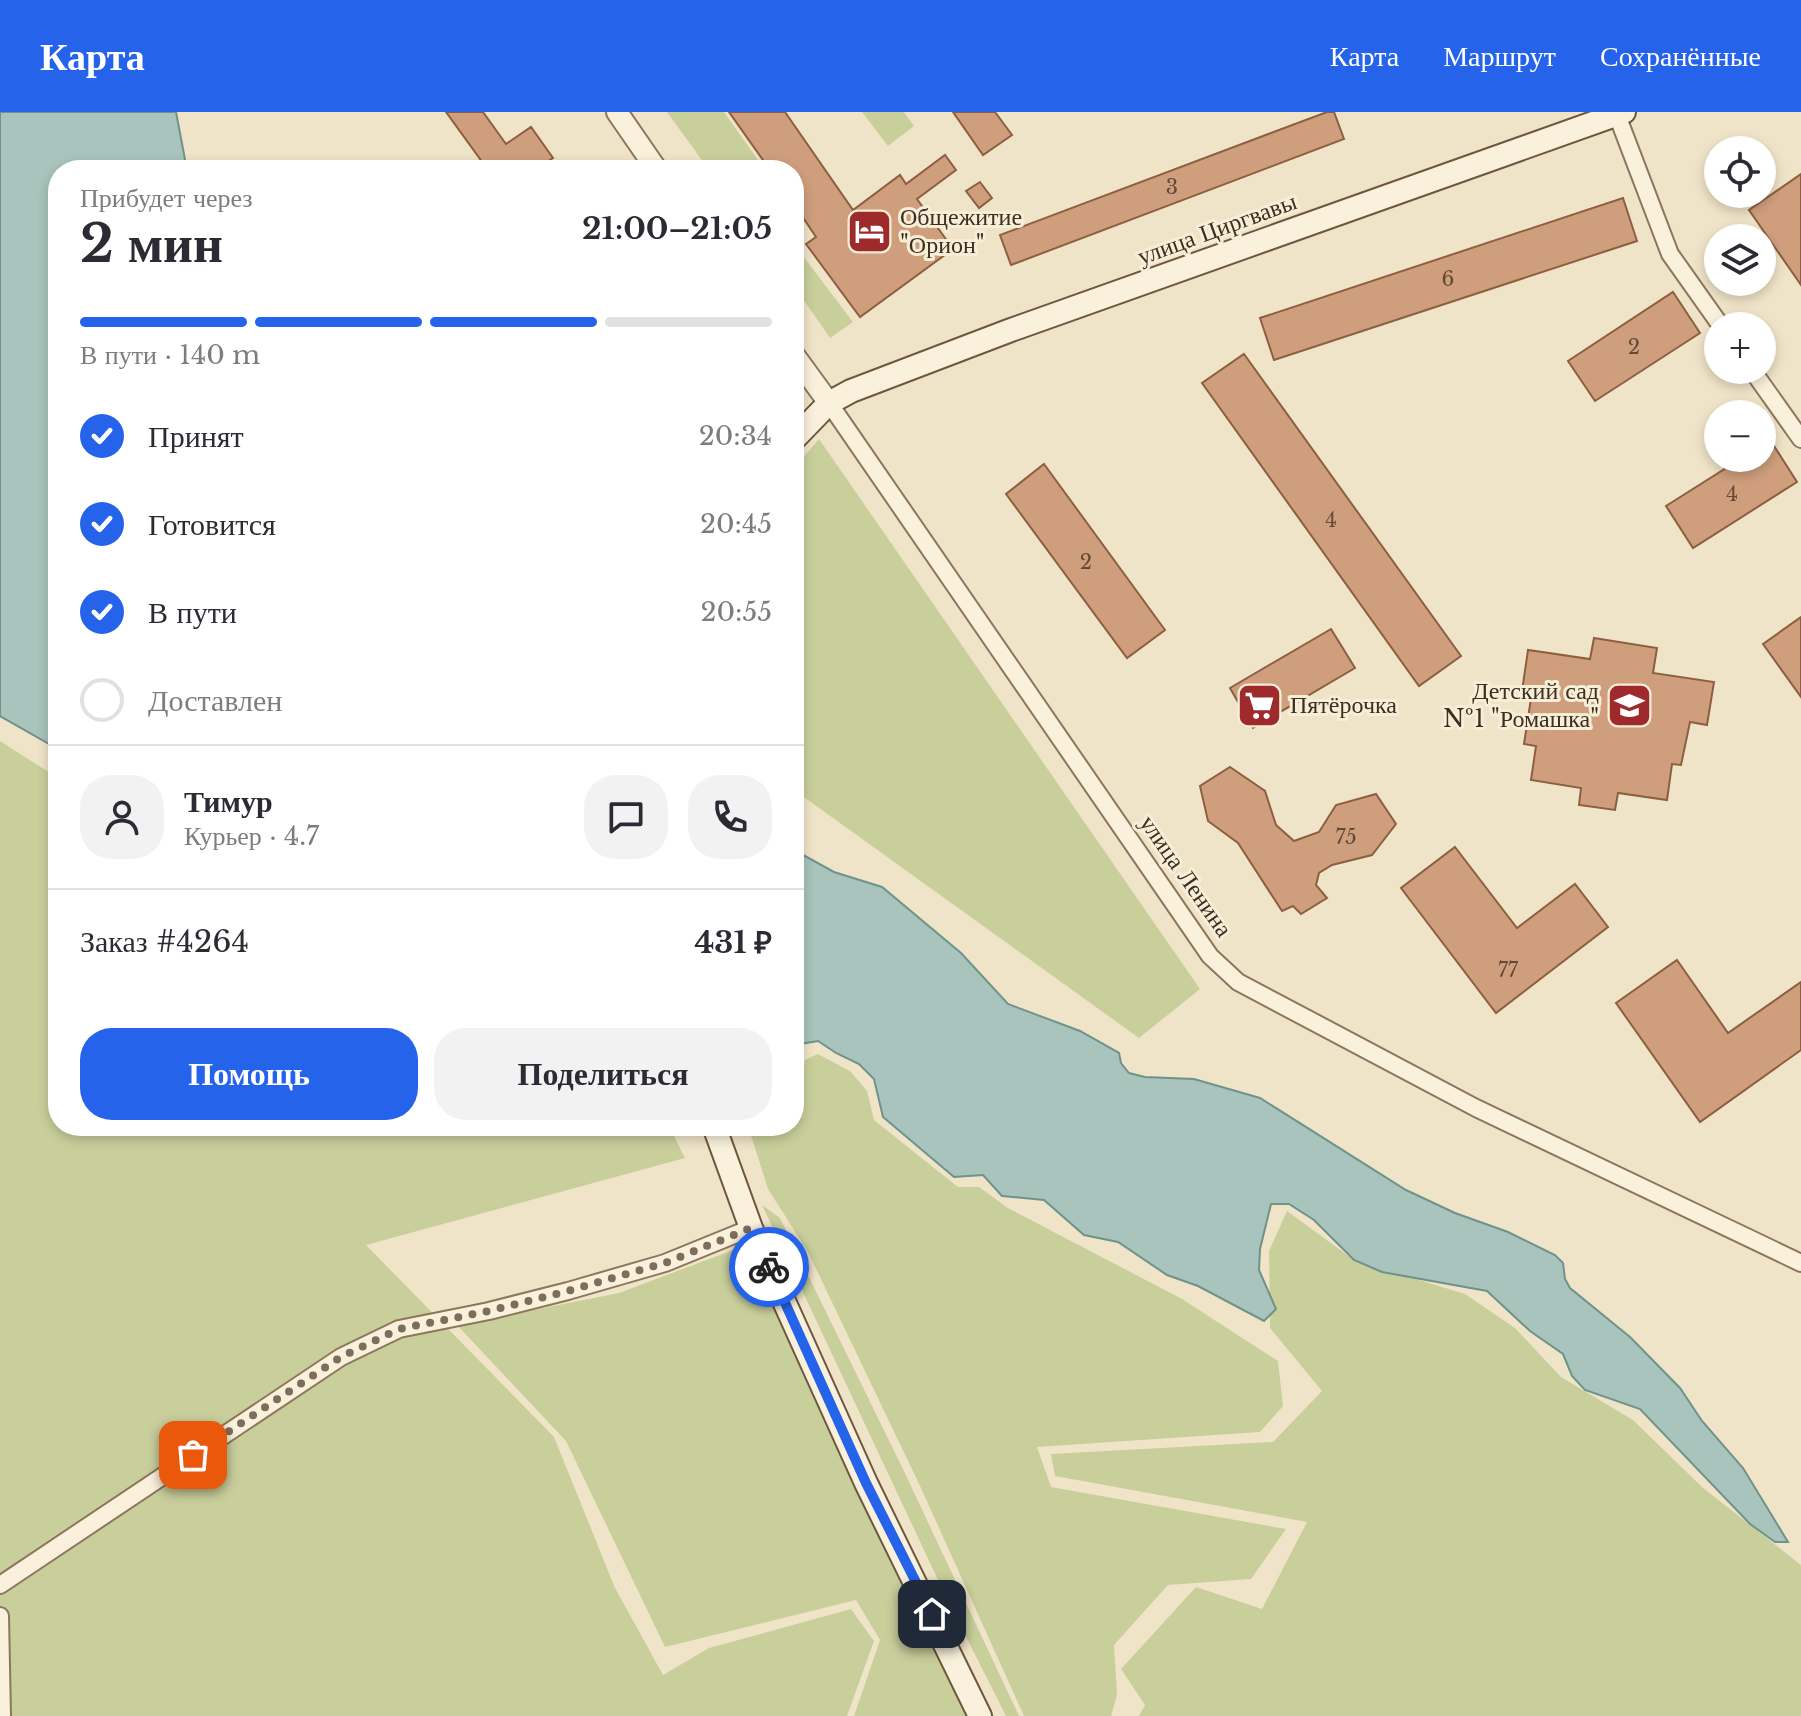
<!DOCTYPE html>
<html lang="ru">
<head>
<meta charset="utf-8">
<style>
	body { margin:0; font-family:"Libre Baskerville",serif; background:#f2f2f3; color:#2b2b33; height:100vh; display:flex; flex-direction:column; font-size:30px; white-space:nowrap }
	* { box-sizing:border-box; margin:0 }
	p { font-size:26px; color:#7c7c81 }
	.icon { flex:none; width:44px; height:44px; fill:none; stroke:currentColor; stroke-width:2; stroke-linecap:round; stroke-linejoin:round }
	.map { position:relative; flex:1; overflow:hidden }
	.panel { position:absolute; left:48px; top:48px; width:756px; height:976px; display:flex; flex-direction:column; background:#fff; border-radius:32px; box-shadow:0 4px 12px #0003 }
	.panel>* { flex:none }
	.fabs { position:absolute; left:1704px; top:24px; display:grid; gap:16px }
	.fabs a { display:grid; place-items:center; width:72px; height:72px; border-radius:50%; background:#fff; box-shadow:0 4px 12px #0003; font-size:40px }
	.pin { position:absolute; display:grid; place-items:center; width:68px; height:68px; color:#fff; margin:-34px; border-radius:16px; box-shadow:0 4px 12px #0006 }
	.courier { position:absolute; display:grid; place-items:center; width:80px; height:80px; margin:-40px; border:6px solid #2563eb; border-radius:50%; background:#fff; color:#222; box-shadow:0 2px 10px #0007 }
	.overview em { font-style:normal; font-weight:700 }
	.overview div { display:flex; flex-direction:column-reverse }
	.overview { display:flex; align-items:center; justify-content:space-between; height:136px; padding:0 32px }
	h1 { font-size:52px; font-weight:700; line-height:60px }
	.bar { display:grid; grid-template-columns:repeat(4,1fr); gap:12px 8px; align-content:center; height:96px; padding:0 32px }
	.bar i { height:10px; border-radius:6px; background:#e1e1e2 }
	.bar .selected { background:#2563eb }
	.bar p { grid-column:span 4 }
	.line { display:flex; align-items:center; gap:20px; padding:0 32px; border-top:2px solid #e1e1e2 }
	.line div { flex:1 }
	.round { display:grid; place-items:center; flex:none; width:84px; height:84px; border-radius:32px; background:#f2f2f3 }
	ol { padding:0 32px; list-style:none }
	li { display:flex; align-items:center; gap:24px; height:88px }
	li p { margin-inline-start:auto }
	li .icon { padding:8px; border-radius:50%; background:#2563eb; color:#fff; stroke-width:4 }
	li:last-child { color:#7c7c81 }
	li i { width:44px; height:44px; border:4px solid #e1e1e2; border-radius:50% }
	.button { display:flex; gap:16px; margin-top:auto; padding:16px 32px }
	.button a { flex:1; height:92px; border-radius:32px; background:#2563eb; color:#fff; font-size:32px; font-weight:700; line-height:92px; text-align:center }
	.button a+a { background:#f2f2f3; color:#2b2b33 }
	header { display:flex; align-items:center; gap:48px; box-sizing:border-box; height:112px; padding:0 40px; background:#2563eb; color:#fff }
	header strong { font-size:38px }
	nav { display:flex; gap:44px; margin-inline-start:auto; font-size:28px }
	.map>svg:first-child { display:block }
	.green { fill:#c9cf9b }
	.water { fill:#a9c4bc; stroke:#6f938a; stroke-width:2 }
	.building { fill:#cf9f7d; stroke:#8d5f41; stroke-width:2 }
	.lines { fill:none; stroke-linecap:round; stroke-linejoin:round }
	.minor-casing { stroke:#8d765c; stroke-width:20 }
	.tertiary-casing { stroke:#8d765c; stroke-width:24 }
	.secondary-casing { stroke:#6f573f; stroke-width:26 }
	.minor { stroke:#faf1dc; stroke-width:16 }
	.tertiary { stroke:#faf1dc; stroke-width:20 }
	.secondary { stroke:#faf1dc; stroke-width:22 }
	.done { stroke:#7c6e5b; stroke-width:8; stroke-dasharray:0 14.4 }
	.route { stroke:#2563eb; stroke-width:10 }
	.labels { text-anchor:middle; stroke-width:6; stroke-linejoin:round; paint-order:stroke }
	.number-label { font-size:20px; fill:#624a37 }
	.poi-label { font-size:24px; fill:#3d2e20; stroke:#f7eed8; text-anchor:start }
	.street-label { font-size:24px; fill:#3d2e20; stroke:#f7eed8 }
</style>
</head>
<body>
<header>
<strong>Карта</strong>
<nav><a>Карта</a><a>Маршрут</a><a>Сохранённые</a></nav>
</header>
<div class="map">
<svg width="1801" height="1604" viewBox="0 0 1801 1604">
	<rect width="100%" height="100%" fill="#f0e4c8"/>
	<!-- green -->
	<path class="green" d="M667 0H724L765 58H709Z
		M862 0H904L914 14 888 34Z
		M800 140 853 210 830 226 794 174V145Z
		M819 327 1200 877 1139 926 794 678V356Z
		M0 629 58 666V1014H669L685 1046 366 1133 554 1325 615 1476 663 1563 709 1536 851 1497 874 1529 847 1604H0Z
		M818 942 850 959 867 979 874 1008 958 1075H979L1008 1096 1182 1187 1278 1249 1283 1294 1260 1320 1037 1335 1051 1375 1286 1417 1251 1467 1168 1473 1114 1533 1117 1583 1111 1604H1024L920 1374 808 1140 768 1077 748 1014H794V972H800L805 948Z
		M762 1093 780 1106 902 1355 1019 1604H1006L946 1485Z
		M1287 1099 1354 1148 1465 1182 1515 1216 1561 1265 1633 1308 1702 1375 1801 1453V1604H1139L1145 1593 1121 1557 1196 1475 1262 1497 1307 1410 1055 1364 1051 1342 1273 1330 1322 1279 1270 1216 1269 1139Z
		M741 1135 760 1161 868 1400 959 1580 967 1604H854L880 1528 856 1488 665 1535 566 1329 457 1213 619 1181Z"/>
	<!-- water -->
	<path class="water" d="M0 0H176L187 58H58V637L0 604Z
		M794 738 834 760 882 775 961 841 1008 892 1080 919 1119 941 1121 951 1129 961 1145 965 1194 967 1260 986 1406 1078 1455 1101 1508 1120 1555 1143 1563 1151 1565 1167 1570 1176 1630 1225 1680 1276 1702 1309 1743 1356 1788 1430H1775L1750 1412 1640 1297 1585 1278 1572 1264 1563 1242 1530 1219 1487 1179 1382 1160 1354 1148 1314 1108 1289 1092H1271L1260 1137 1259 1158 1276 1197 1264 1209 1198 1174 1167 1163 1118 1130 1084 1123 1044 1088 1002 1084 983 1063 954 1065 883 1005 874 967 859 952 836 941 818 929 800 932 794 943Z"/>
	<!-- building -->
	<path class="building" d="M446 0H483L506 32 531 15 553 46 535 58H488Z
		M729 0H785L853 98 900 63 906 72 945 43 956 58 917 87 953 137 860 205 806 132 816 125 794 92V58H770Z
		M953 0H995L1012 23 983 43Z
		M1327 0H1334L1344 27 1011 153 1000 123Z
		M1801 62V173L1749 98Z
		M980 70 992 86 979 96 966 79Z
		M1623 86 1637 129 1274 248 1260 206Z
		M1673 180 1700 221 1595 289 1568 249Z
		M1244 242 1461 544 1419 574 1202 271Z
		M1762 315 1797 370 1693 436 1666 394 1742 346H1762Z
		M1044 352 1165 518 1127 546 1006 382Z
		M1801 505V585L1763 532Z
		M1331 517 1355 556 1253 616 1230 576Z
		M1594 526 1657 536 1653 561 1714 570 1707 613 1690 610 1681 653 1672 652 1667 688 1618 681 1615 698 1579 693 1581 676 1531 668 1536 634 1524 632 1532 580 1522 579 1528 538 1590 547Z
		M1230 655 1265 679 1276 713 1294 729 1319 720 1336 693 1376 682 1396 712 1372 743 1332 753 1319 761 1316 773 1327 786 1301 802 1293 794 1282 799 1238 731 1208 709 1200 674Z
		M1455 735 1517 816 1575 772 1608 815 1496 901 1401 776Z
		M1677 848 1728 921 1801 870V938L1700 1010 1616 891Z"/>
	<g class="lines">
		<defs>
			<path id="minor" d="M1617 3 1670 142 1721 214
				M1752 258 1801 327
				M829 291 1210 844 1238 870 1476 996 1801 1151
				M0 1473 341 1245 399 1217 489 1199 568 1179 665 1151 751 1116
				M0 1504 2 1604"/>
			<path id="tertiary" d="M617 0 657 58
				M794 243 829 291"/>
			<path id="secondary" d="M794 327 829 291 851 279 1011 218 1624 0
				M714 1014 751 1116 866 1371 980 1604"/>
		</defs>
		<!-- minor casing -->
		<use href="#minor" class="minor-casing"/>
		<!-- tertiary casing -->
		<use href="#tertiary" class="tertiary-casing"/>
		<!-- secondary casing -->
		<use href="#secondary" class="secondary-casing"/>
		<!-- minor -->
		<use href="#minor" class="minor"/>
		<!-- tertiary -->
		<use href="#tertiary" class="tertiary"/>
		<!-- secondary -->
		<use href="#secondary" class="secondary"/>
	</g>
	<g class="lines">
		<!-- done -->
		<path class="done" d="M193 1343 341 1245 399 1217 489 1199 568 1179 665 1151 751 1116 769 1155"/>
		<!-- route -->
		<path class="route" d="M769 1155 866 1371 932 1502"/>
	</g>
	<!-- icons -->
	<defs>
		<symbol id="hotel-square" viewBox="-11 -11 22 22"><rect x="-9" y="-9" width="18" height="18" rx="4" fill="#9e2a2b" stroke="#f7eed8"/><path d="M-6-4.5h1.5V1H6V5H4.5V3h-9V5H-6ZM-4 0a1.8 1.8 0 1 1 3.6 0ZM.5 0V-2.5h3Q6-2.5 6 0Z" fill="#fff"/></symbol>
		<symbol id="supermarket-square" viewBox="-11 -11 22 22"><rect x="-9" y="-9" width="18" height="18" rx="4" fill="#9e2a2b" stroke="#f7eed8"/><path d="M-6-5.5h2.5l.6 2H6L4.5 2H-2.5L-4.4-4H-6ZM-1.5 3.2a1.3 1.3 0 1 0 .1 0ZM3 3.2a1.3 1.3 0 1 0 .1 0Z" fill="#fff"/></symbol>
		<symbol id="school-square" viewBox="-11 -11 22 22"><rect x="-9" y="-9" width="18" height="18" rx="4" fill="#9e2a2b" stroke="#f7eed8"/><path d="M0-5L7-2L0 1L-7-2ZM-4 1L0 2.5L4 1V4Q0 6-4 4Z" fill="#fff"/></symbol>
	</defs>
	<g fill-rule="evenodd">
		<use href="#hotel-square" x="844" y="94" width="51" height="51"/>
		<use href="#supermarket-square" x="1234" y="568" width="51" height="51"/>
		<use href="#school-square" x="1604" y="568" width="51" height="51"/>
	</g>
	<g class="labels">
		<!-- number labels -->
		<g class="number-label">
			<text x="1172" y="82">3</text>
			<text x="1448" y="174">6</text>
			<text x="1634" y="242">2</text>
			<text x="1732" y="389">4</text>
			<text x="1331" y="415">4</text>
			<text x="1086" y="457">2</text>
			<text x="1346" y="732">75</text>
			<text x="1508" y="865">77</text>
		</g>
		<!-- poi labels -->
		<g class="poi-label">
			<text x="900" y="113">Общежитие<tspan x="900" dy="28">"Орион"</tspan></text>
			<text x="1599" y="587" text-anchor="end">Детский сад<tspan x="1599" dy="28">№1 "Ромашка"</tspan></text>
			<text x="1290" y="601">Пятёрочка</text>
		</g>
		<!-- street labels -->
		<g class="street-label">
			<text transform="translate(1217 117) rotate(-20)" y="8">улица Циргвавы</text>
			<text transform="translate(1186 764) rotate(55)" y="8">улица Ленина</text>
		</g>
	</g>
</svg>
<div class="fabs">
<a><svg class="icon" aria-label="locate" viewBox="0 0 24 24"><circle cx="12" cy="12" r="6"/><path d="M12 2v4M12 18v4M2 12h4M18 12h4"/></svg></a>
<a><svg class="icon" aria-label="layers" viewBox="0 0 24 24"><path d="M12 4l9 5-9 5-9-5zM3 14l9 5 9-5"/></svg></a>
<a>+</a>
<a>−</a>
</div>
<div class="pin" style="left:193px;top:1343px;background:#ea580c"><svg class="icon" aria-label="bag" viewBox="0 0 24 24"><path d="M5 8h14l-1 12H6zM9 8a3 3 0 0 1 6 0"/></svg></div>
<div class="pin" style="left:932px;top:1502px;background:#1f2937"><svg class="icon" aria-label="home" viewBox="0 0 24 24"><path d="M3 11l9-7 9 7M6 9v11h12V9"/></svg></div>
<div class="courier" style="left:769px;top:1155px"><svg class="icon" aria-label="bike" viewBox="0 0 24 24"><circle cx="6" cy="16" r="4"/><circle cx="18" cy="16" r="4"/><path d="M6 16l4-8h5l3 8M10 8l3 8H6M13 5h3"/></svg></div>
<section class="panel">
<div class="overview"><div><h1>2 мин</h1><p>Прибудет через</p></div><em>21:00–21:05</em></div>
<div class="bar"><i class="selected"></i><i class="selected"></i><i class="selected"></i><i></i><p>В пути · 140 m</p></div>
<ol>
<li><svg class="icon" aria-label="check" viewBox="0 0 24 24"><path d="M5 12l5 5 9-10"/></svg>Принят<p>20:34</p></li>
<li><svg class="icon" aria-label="check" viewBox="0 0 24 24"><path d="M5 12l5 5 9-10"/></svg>Готовится<p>20:45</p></li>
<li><svg class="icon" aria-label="check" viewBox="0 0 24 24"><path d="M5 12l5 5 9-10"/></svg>В пути<p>20:55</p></li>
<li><i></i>Доставлен</li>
</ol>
<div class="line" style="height:144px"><a class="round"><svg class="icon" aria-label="person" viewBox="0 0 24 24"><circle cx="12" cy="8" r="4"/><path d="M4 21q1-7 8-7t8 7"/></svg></a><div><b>Тимур</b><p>Курьер · 4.7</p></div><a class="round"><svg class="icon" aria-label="chat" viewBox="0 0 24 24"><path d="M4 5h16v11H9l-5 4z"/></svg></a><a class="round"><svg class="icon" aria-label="phone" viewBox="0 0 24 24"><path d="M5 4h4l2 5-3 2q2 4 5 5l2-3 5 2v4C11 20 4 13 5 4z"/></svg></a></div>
<div class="line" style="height:104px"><div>Заказ #4264</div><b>431 ₽</b></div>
<div class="button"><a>Помощь</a><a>Поделиться</a></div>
</section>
</div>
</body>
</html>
